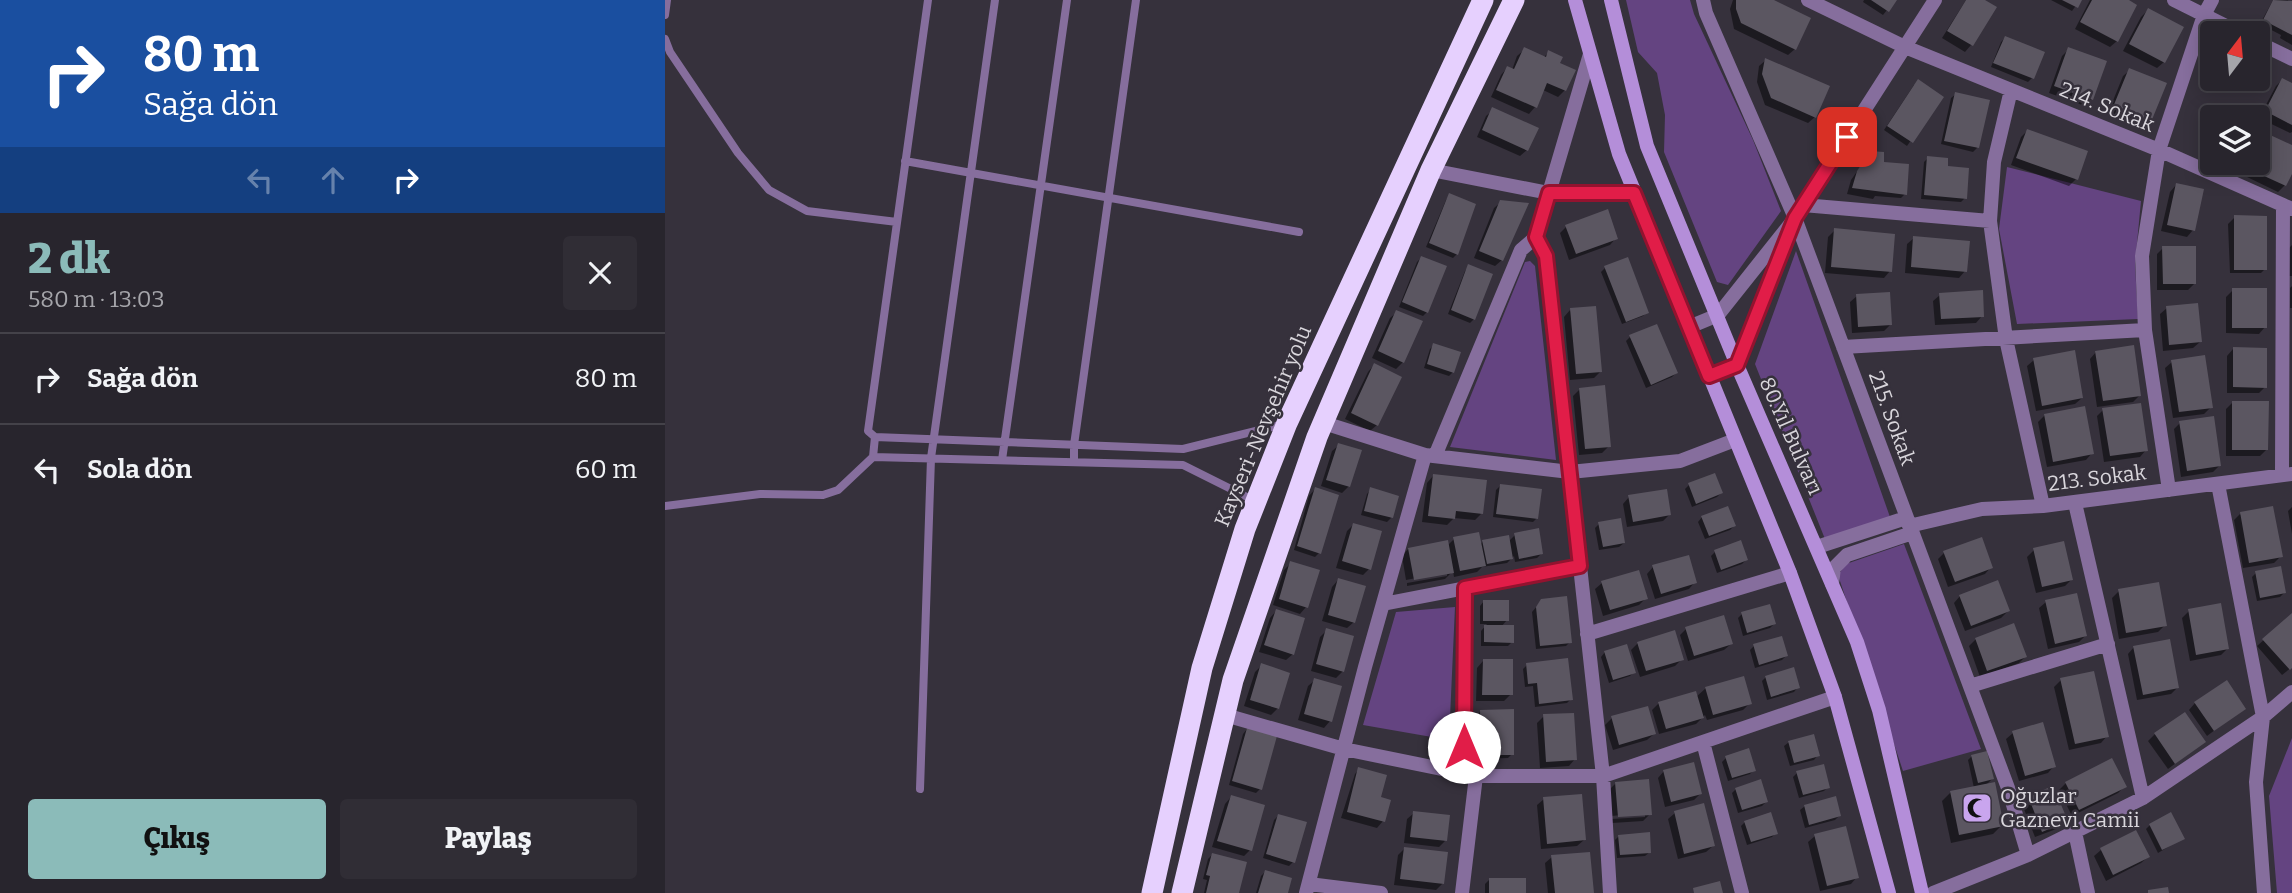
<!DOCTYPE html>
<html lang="tr">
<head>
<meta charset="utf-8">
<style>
	:root { --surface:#28252d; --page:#302d35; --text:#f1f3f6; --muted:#a5a5aa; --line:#444249; --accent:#8bbbb9 }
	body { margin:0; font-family:Bitter,serif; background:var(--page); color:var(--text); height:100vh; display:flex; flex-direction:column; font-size:26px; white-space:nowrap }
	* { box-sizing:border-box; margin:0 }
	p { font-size:23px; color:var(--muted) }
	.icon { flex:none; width:38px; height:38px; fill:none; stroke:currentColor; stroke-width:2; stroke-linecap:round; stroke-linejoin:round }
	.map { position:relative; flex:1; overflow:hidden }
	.sheet { display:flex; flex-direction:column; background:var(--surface); width:665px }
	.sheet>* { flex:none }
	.top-card { background:#1a4fa0; color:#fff; overflow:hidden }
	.needle { width:46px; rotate:16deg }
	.controls { position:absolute; left:1535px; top:21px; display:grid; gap:14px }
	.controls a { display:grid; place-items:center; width:70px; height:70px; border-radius:7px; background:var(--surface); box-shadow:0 4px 18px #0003,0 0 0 2px var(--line); font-size:35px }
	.pin { position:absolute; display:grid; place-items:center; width:60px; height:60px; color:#fff; margin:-30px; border-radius:14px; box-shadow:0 4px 10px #0006 }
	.me { position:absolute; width:77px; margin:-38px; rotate:0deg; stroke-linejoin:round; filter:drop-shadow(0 0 5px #0008) }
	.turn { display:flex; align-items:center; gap:24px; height:147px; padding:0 28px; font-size:32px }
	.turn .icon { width:91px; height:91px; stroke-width:2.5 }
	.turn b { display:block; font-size:49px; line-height:60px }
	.lanes { display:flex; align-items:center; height:66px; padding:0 28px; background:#0003; justify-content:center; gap:35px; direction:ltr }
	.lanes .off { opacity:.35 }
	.round { display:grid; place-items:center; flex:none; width:74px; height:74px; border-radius:7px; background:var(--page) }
	.headline { display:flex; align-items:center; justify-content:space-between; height:119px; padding:0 28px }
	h1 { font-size:42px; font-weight:800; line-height:52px; color:var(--accent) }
	.primary-button { display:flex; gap:14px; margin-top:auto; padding:14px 28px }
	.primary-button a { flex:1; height:80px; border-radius:7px; background:var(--accent); color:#111; font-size:28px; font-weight:800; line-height:80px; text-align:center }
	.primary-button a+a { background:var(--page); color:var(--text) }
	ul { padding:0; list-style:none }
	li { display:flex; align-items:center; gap:21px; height:91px; padding:0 28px; border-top:2px solid var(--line) }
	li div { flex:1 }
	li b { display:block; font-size:26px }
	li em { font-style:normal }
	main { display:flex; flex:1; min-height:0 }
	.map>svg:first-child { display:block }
	.green { fill:#644481 }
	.shadow { fill:#0007 }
	.building { fill:#5b5661 }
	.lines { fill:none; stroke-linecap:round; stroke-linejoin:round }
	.lane { stroke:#866e9d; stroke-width:8 }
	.street { stroke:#866e9d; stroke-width:14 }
	.secondary { stroke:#b48ed9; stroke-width:14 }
	.highway { stroke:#e6d0fe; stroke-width:21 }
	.route-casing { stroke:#92132f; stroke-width:18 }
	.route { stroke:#e11d48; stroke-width:12 }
	.labels { text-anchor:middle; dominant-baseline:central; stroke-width:5; stroke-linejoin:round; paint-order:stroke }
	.street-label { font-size:21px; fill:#d9d6dc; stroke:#36313c }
	.poi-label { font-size:21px; fill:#d9d6dc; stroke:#36313c; text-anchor:start }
</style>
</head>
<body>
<main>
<section class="sheet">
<div class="top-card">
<div class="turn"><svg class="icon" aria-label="right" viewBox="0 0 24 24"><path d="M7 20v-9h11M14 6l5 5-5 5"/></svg><div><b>80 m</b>Sağa dön</div></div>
<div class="lanes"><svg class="icon off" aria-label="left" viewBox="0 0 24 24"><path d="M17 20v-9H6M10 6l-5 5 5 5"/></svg><svg class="icon off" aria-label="ahead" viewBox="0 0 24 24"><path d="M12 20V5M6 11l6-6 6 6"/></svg><svg class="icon" aria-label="right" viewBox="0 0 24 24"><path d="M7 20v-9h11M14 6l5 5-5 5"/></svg></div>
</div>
<div class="headline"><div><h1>2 dk</h1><p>580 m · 13:03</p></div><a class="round"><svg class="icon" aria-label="close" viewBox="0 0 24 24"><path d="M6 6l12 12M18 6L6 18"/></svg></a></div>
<ul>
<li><svg class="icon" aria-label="right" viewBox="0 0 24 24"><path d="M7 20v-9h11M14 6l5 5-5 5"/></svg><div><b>Sağa dön</b></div><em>80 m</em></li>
<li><svg class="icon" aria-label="left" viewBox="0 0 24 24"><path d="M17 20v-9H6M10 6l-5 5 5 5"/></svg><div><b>Sola dön</b></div><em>60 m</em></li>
</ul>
<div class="primary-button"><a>Çıkış</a><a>Paylaş</a></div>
</section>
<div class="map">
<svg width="1627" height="893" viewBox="0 0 1627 893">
	<rect width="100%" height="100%" fill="#36313c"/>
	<path class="green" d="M961 0H1025L1029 14 1088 140 1116 211 1063 285 1052 282 999 152 1000 115 992 73 973 52Z
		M1342 167 1476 201 1470 264 1473 319 1352 324 1334 229Z
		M1131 251 1225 517 1160 539 1090 364Z
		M865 261 870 266 891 460 785 447 860 262Z
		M1239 544 1316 749 1238 771 1173 575 1181 564Z
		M790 607 784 740 698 725 731 612Z
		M1627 738V893H1612L1604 796Z"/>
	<path class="shadow" d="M1068 0H1105L1130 49 1123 55 1069 29 1065 9Z
		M1199 0H1230L1218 15 1198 2Z
		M1301 0H1317L1329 8 1306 45 1300 52 1277 38Z
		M1386 0H1415L1407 11Z
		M1425 0H1460L1452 41 1445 47 1410 29Z
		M1608 0H1622L1627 3V45L1615 38 1616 35 1595 24Z
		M1483 10 1499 62 1492 68 1458 51 1476 17Z
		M1340 38 1367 78 1363 82 1326 67 1336 42Z
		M1404 49 1427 99 1420 106 1384 93 1397 56Z
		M859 50 878 58 884 52 893 64 900 90 893 97 878 90 870 107 864 114 826 97 836 75 842 68 847 70 852 56Z
		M1101 60 1150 117 1143 123 1100 105 1092 82 1094 66Z
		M1465 70 1485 121 1478 128 1443 113 1458 76Z
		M1617 80 1627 85V132L1625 133 1594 118 1611 86Z
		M1249 85 1276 97 1242 146 1219 130Z
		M1291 94 1312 148 1308 152 1276 144 1286 98Z
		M828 110 862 150 855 156 812 137 821 116Z
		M1362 131 1411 179 1404 186 1346 165 1356 137Z
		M1603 136 1627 147V170L1620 185 1613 192 1580 176 1587 163H1592V151Z
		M1205 153 1240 194 1236 198 1210 196 1208 199 1182 194 1186 180Z
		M1263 158 1281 168 1300 198 1296 202 1256 199 1259 162Z
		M1511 185 1528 230 1522 237 1496 231 1505 192Z
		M785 196 792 254 788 258 761 247 781 200Z
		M836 202 837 260 830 266 809 258 829 208Z
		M1570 217 1600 269 1596 273H1565L1563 224Z
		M901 227 951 238 945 245 904 260 895 233Z
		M1170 230 1225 271 1219 278 1160 273 1163 237Z
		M1249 238 1300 271 1294 278 1240 273 1242 244Z
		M1627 245V276H1623V249Z
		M1498 248 1530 283 1523 290H1492V254Z
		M756 258 762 312 758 316 734 307 752 262Z
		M804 267 809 319 805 323 783 314 800 271Z
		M940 268 982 312 978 316 957 324 936 272Z
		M1627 286V308H1625V288Z
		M1568 290 1600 327 1594 334 1561 333V297Z
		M1275 295 1317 316 1311 323 1270 325 1268 301Z
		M1192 296 1225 325 1219 331 1187 333 1185 302Z
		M1502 308 1535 342 1528 348 1498 351 1495 314Z
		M905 310 935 372 929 378 905 380 899 317Z
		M732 312 738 362 731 369 707 358 725 318Z
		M965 337 1011 373 1007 377 981 388 961 341Z
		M769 345 788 372 784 376 759 368 765 349Z
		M1568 349 1600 387 1594 393H1562V356Z
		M1431 352 1475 395 1468 402 1432 407 1425 359Z
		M1369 360 1417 398 1410 404 1371 411 1362 366Z
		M1507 362 1546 407 1539 414 1508 418 1500 368Z
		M709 365 712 425 705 431 680 419 703 372Z
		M915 389 944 446 937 453 914 455 908 396Z
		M1568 402 1602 449 1595 456H1561V409Z
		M1438 410 1481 450 1475 457 1439 462 1432 416Z
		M1380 415 1427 453 1421 460 1382 467 1373 422Z
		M1515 423 1554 466 1548 472 1516 477 1509 429Z
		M674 445 684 486 677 493 656 486 667 451Z
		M768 476 816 514 810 520 789 518 782 525 757 522 762 483Z
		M1024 485 1056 493 1052 497 1027 507 1020 489Z
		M835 486 872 518 868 522 828 517 831 490Z
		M650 489 654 553 650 557 629 550 644 496Z
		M706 489 726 518 722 522 696 515 702 494Z
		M964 497 1004 515 998 521 962 527 958 504Z
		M1627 507V534L1623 511Z
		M1575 514 1616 556 1609 563 1578 568 1569 520Z
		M1037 517 1069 526 1065 530 1040 539 1033 522Z
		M934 524 959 543 954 547 934 550 930 528Z
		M688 525 704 569 698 575 671 568 682 531Z
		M850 535 877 553 872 558 850 562 849 556 842 563 817 567 812 572 789 577 788 571 780 579 742 586V583L782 576V572L741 580 737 556 743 549 782 546 789 539 815 545 818 541 843 542Z
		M1369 550 1406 580 1400 586 1371 593 1362 557Z
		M1050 552 1081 560 1077 564 1052 573 1046 556Z
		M1279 553 1326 567 1320 574 1283 587 1273 559Z
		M626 563 641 607 635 614 608 605 619 570Z
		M988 567 1030 582 1024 589 990 599 982 574Z
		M1591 573 1619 593 1615 597 1592 601 1587 577Z
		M673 580 689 622 682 628 657 621 667 587Z
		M937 583 981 598 974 605 938 616 930 589Z
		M1454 591 1500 625 1493 632 1454 639 1447 598Z
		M1295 596 1343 611 1336 618 1300 631 1289 603Z
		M819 601 842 620 836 627 847 642 843 646H816V631L822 624H815V606Z
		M1381 602 1420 636 1414 642 1383 649 1374 608Z
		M873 605 905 642 901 646 871 649 867 612Z
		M611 611 628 654 621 660 594 652 605 618Z
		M1524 611 1562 649 1556 655 1525 661 1517 618Z
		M1077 614 1109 624 1105 628 1078 636 1073 618Z
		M1627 615V667L1617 675 1592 646Z
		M1021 629 1066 644 1059 650 1023 661 1015 635Z
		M662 630 678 671 671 678 646 671 655 637Z
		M1311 639 1360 657 1354 663 1315 677 1304 646Z
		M973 643 1017 659 1010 666 975 677 966 650Z
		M1089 646 1121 656 1117 660 1090 668 1085 650Z
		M1469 647 1512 688 1506 694 1472 700 1463 654Z
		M940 652 969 672 965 676 944 683 936 657Z
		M818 661 846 694 839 701H811L812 668Z
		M597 665 613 708 606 715 579 706 590 672Z
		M862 665 906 699 902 703 870 707 868 686 860 687 858 669Z
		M1101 677 1133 687 1129 692 1102 700 1097 681Z
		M650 680 665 721 659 728 633 720 643 686Z
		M1396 680 1442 736 1436 743 1404 750 1389 687Z
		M1041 688 1085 703 1078 710 1042 720 1040 715 1031 724 994 734 987 710 994 703 1031 697Z
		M1530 703 1579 708 1542 736 1524 710Z
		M816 711 847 754 843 758 812 759V715Z
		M879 716 910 759 904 766 875 768 872 723Z
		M947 718 989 734 982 740 948 750 940 725Z
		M582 729 595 789 591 793 564 785 578 734Z
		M1348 733 1389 766 1383 773 1354 781 1341 739Z
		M1490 734 1539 742 1503 769 1483 741Z
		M1124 742 1153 755 1149 760 1125 766 1119 746Z
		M1307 756 1327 779 1320 786 1337 825 1328 834 1286 843 1277 801 1286 792 1309 788 1303 760Z
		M1061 758 1089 770 1085 774 1063 781 1057 762Z
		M694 769 715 796 718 821 712 828 676 818 690 774Z
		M999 771 1035 794 1029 800 1000 807 993 778Z
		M1132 773 1163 787 1159 791 1134 798 1128 777Z
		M951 783 985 814 978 821 947 823 946 819 980 817V813L946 816 944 790Z
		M1401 783 1460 786 1453 793 1407 816 1394 790Z
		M1071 789 1101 802 1097 806 1073 813 1067 793Z
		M566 797 585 850 579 856 547 847 560 804Z
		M1364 797 1401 821 1394 828 1370 837 1357 804Z
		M879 799 919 840 912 846 876 849 872 805Z
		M1140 806 1174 816 1170 820 1140 828 1135 810Z
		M749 813 780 841 774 847 739 843 742 819Z
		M1010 813 1048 846 1041 852 1013 859 1003 819Z
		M613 816 628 862 624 866 598 858 609 820Z
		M1080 822 1111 833 1107 837 1082 845 1076 826Z
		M1485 825 1518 838 1493 853 1481 829Z
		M1471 832 1483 857 1476 863 1441 881 1429 856 1436 850Z
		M954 836 985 852 980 856 952 858 950 840Z
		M1150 836 1192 877 1186 884 1155 891 1143 842Z
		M739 849 778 883 771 890 729 885 733 855Z
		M547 855 572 893H539L542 880 538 879 543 859Z
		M887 857 927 893H883L880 863Z
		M600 872 621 893H591L596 876Z
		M824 880 859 893H820V884Z"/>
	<path class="building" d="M1071 0H1109L1146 18 1131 50 1076 23 1071 9Z
		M1206 0H1232L1224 12Z
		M1301 0H1320L1332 7 1308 46 1282 31Z
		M1397 0H1417L1413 8Z
		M1427 0H1464L1472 5 1453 42 1415 22Z
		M1608 0 1627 1V35L1598 20Z
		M1483 8 1519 27 1500 63 1464 44Z
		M1340 36 1380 52 1369 79 1328 63Z
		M859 47 881 57 883 50 898 57 895 63 911 70 901 91 882 83 872 108 831 90 842 66 849 69Z
		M1403 47 1442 61 1428 100 1389 86Z
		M1100 58 1165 86 1151 118 1106 98 1097 74Z
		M1464 68 1502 83 1486 122 1448 107Z
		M1617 78 1627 83V125L1600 111Z
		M1253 79 1279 97 1248 143 1222 126Z
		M1290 92 1325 100 1314 148 1279 141Z
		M827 107 874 128 863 151 817 130Z
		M1362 129 1423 151 1413 180 1351 158Z
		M1603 134 1627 145V174L1621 186 1586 170 1589 163H1592V155Z
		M1205 151 1219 152V162L1244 164 1242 195 1187 188 1192 171Z
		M1262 156 1283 158V166L1304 168 1302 199 1259 195Z
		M1511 183 1539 189 1530 231 1502 225Z
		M784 193 811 204 793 255 764 243Z
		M835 200 864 203 838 261 814 251Z
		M943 209 953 239 911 254 900 225Z
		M1569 215 1602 216V270H1569Z
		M1169 228 1230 234 1227 272 1166 267Z
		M1248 236 1305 241 1302 272 1246 267Z
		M1497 246H1531V284H1498Z
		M756 256 782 266 763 313 737 302Z
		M963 257 984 313 961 322 939 266Z
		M803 264 828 274 810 320 786 310Z
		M1567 288H1602V328H1567Z
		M1318 290 1319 317 1276 319 1274 293Z
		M1225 292 1227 325 1193 327 1191 294Z
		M1533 303 1537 342 1504 345 1501 306Z
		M931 306 937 372 911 374 905 308Z
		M731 310 758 321 739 363 713 351Z
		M992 324 1013 373 986 385 964 335Z
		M768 343 796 352 789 373 762 364Z
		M1469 345 1476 396 1438 401 1430 351Z
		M1568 347 1602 348V388L1568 387Z
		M1410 350 1418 398 1377 406 1368 358Z
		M1540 355 1548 408 1514 412 1506 360Z
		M709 363 737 377 713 426 686 413Z
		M940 385 946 447 920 449 914 388Z
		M1567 401H1604L1603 450H1567Z
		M1476 403 1483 451 1445 456 1437 408Z
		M1420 406 1429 454 1388 462 1379 414Z
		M1549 416 1556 466 1522 471 1514 421Z
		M673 443 697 450 685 487 661 480Z
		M1050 473 1058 493 1031 504 1023 483Z
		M768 474 822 480 818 514 791 511 790 519 763 516Z
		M835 484 877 489 873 519 831 514Z
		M650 487 674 495 656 554 632 546Z
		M705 487 734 496 728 518 699 511Z
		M1002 489 1006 515 968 522 963 495Z
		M1063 506 1071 526 1044 536 1036 516Z
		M1608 506 1618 557 1584 563 1575 512Z
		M956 518 960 543 938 547 933 522Z
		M688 523 717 531 706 570 677 561Z
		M874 528 878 554 854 559 849 533Z
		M814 532 821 566 795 571 788 537Z
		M844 535 848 559 822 564 817 540Z
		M1317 537 1328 568 1290 582 1278 551Z
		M783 540 789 573 749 580 743 548Z
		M1076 540 1083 560 1056 570 1049 550Z
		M1399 541 1408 580 1377 587 1368 548Z
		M1024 555 1032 583 996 594 987 565Z
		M625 561 655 570 643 608 614 599Z
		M1616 566 1621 593 1595 598 1590 571Z
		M974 570 983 599 945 610 936 581Z
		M673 578 701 586 690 623 663 615Z
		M1333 580 1345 611 1306 626 1294 595Z
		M1494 582 1502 626 1461 633 1453 589Z
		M1412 593 1422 636 1390 644 1380 600Z
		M902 596 907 643 875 646 871 607 876 599Z
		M818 600H844V621H818Z
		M1556 603 1564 649 1531 655 1523 609Z
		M1105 604 1111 624 1082 633 1076 612Z
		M611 609 640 618 629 655 599 645Z
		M1627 613V668L1625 670 1597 639Z
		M1059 615 1068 644 1029 656 1020 627Z
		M1349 623 1362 657 1322 671 1310 638Z
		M819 625H849V643L819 642Z
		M661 628 689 636 679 672 651 664Z
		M1010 630 1019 660 981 671 972 642Z
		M1117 636 1123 656 1094 665 1088 644Z
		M1505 639 1514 688 1478 695 1468 646Z
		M962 644 971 673 948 680 939 651Z
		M903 658 908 700 874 704 872 683 863 684 861 663Z
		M818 659H848V695H817Z
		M596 663 625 673 614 709 585 700Z
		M1129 667 1135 688 1106 697 1100 676Z
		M1429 671 1444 737 1410 744 1395 678Z
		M1079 676 1087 704 1048 715 1040 687Z
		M649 678 677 686 667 722 639 714Z
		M1562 680 1581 709 1549 731 1529 702Z
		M1031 691 1039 718 1001 729 993 702Z
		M983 706 991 734 954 745 946 716Z
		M849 709V755H816L815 710Z
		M1520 712 1541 742 1510 764 1489 733Z
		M909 713 912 760 881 762 878 714Z
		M1378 722 1391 767 1360 776 1347 731Z
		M582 728 612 736 597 790 567 781Z
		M1149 734 1155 756 1129 763 1123 741Z
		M1084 748 1091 771 1067 778 1060 756Z
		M1322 751 1329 779 1313 783 1306 755Z
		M1447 758 1462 787 1414 810 1400 782Z
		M1029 762 1037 794 1006 802 998 770Z
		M1159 764 1165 788 1138 795 1131 771Z
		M693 767 722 775 716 797 726 800 720 822 682 812Z
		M984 779 987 815 953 817 950 782Z
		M1096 779 1103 802 1077 810 1070 788Z
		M1330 782 1339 826 1294 835 1285 791Z
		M1388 786 1403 821 1377 832 1363 796Z
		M917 794 921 840 882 844 878 797Z
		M566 795 600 805 587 851 552 841Z
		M1171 796 1176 816 1144 825 1139 805Z
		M1039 803 1050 846 1019 854 1009 811Z
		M748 811 785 815 782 841 745 837Z
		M1106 812 1113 834 1086 842 1079 821Z
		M1506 812 1520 839 1497 850 1484 824Z
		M613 814 642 822 630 863 601 854Z
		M1181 826 1194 878 1162 886 1149 834Z
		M1471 830 1485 857 1448 875 1435 848Z
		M985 832 986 853 955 855 953 835Z
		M739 847 783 852 779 884 735 879Z
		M925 852 929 893H890L886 855Z
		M547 853 582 862 574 893H541L545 876 541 875Z
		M600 870 627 878 623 893H593Z
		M824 878H861V893H824Z
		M1055 881 1058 893H1029L1028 888Z
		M1503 887 1504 893H1483V890Z"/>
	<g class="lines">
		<path class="lane" d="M0 15 2 0
			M0 39 5 52 73 153 104 190 142 211 232 222
			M240 161 634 232
			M210 437 203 431 263 0
			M337 460 402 0
			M409 462V445L471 0
			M590 501 518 465 208 457 210 437 518 449 619 424
			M0 506 95 494 158 495 173 490 208 457
			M255 789 266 458 330 0"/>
		<path class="street" d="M1038 0 1041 13 1130 218 1343 788 1363 855
			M1143 0 1240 47 1494 150 1627 209
			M1509 0 1575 33
			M1592 42 1627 59
			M925 54 871 237 881 256 938 776 945 893
			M1346 90 1329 162 1325 221 1341 339 1378 506
			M766 170 884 193H969
			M1138 205 1325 221
			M1024 327 1053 315 1130 218 1270 0
			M1178 347 1480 330
			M1044 376 1072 365 1125 232
			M659 423 760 455 905 472 1015 461 1070 440
			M770 456 856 250 871 237
			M1617 475 1618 205
			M1553 484 1598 717 1591 782 1599 893
			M1504 490 1480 330 1477 256 1494 150 1539 15 1547 0
			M1410 503 1478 798
			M1244 526 1317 509 1378 506 1627 474
			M1152 547 1241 518
			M1167 584 1169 568 1182 555 1247 533
			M718 604 915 566
			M922 634 1125 573
			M1305 686 1443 644
			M560 715 679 749 811 776H938L1170 697
			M1038 742 1077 893
			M799 774 800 588
			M1410 832 1423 893
			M644 884 716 893
			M641 893 700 667 760 455
			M797 893 811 776
			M1268 893 1363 855 1478 798 1598 717 1627 692"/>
		<path class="secondary" d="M910 0 954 154 1125 573 1170 697 1224 893
			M946 0 982 146 1072 365 1192 642 1214 710 1257 893"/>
		<path class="highway" d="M487 893 537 668 580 529 622 423 818 0
			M517 893 568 680 652 437 766 170 849 0"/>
	</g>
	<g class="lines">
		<g class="route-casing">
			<path id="route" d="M799 747 800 588 915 566 881 256 871 237 884 193H969L1044 376 1072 365 1130 218 1182 137"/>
		</g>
		<use href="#route" class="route"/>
	</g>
	<defs>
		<g id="mosque-square" transform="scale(1.575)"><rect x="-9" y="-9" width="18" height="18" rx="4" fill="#c9a5ee" stroke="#36313c"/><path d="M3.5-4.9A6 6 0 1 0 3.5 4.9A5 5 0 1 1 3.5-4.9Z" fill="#111"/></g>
	</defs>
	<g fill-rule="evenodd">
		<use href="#mosque-square" x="1312" y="808"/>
	</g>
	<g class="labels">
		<g class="street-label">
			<text transform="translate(1442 107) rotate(22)">214. Sokak</text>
			<text transform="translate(1227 418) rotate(70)">215. Sokak</text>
			<text transform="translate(598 426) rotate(-67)">Kayseri-Nevşehir yolu</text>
			<text transform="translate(1126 436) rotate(66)">80.Yıl Bulvarı</text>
			<text transform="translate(1432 478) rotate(-7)">213. Sokak</text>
		</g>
		<g class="poi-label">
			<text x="1335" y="796">Oğuzlar<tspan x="1335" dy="24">Gaznevi Camii</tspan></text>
		</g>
	</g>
</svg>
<div class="controls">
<a><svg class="needle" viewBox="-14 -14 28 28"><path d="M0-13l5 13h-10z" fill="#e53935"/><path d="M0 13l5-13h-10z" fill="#a5a5aa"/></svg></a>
<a><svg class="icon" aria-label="layers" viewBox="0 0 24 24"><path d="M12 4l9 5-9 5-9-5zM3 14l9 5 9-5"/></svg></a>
</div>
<div class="pin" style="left:1182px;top:137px;background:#d93025"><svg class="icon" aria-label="arrive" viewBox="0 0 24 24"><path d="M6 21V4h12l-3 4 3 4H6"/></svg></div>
<svg class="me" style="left:799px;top:747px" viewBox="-20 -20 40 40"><circle r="19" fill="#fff"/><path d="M0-13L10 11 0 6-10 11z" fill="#e11d48"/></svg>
</div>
</main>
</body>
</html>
